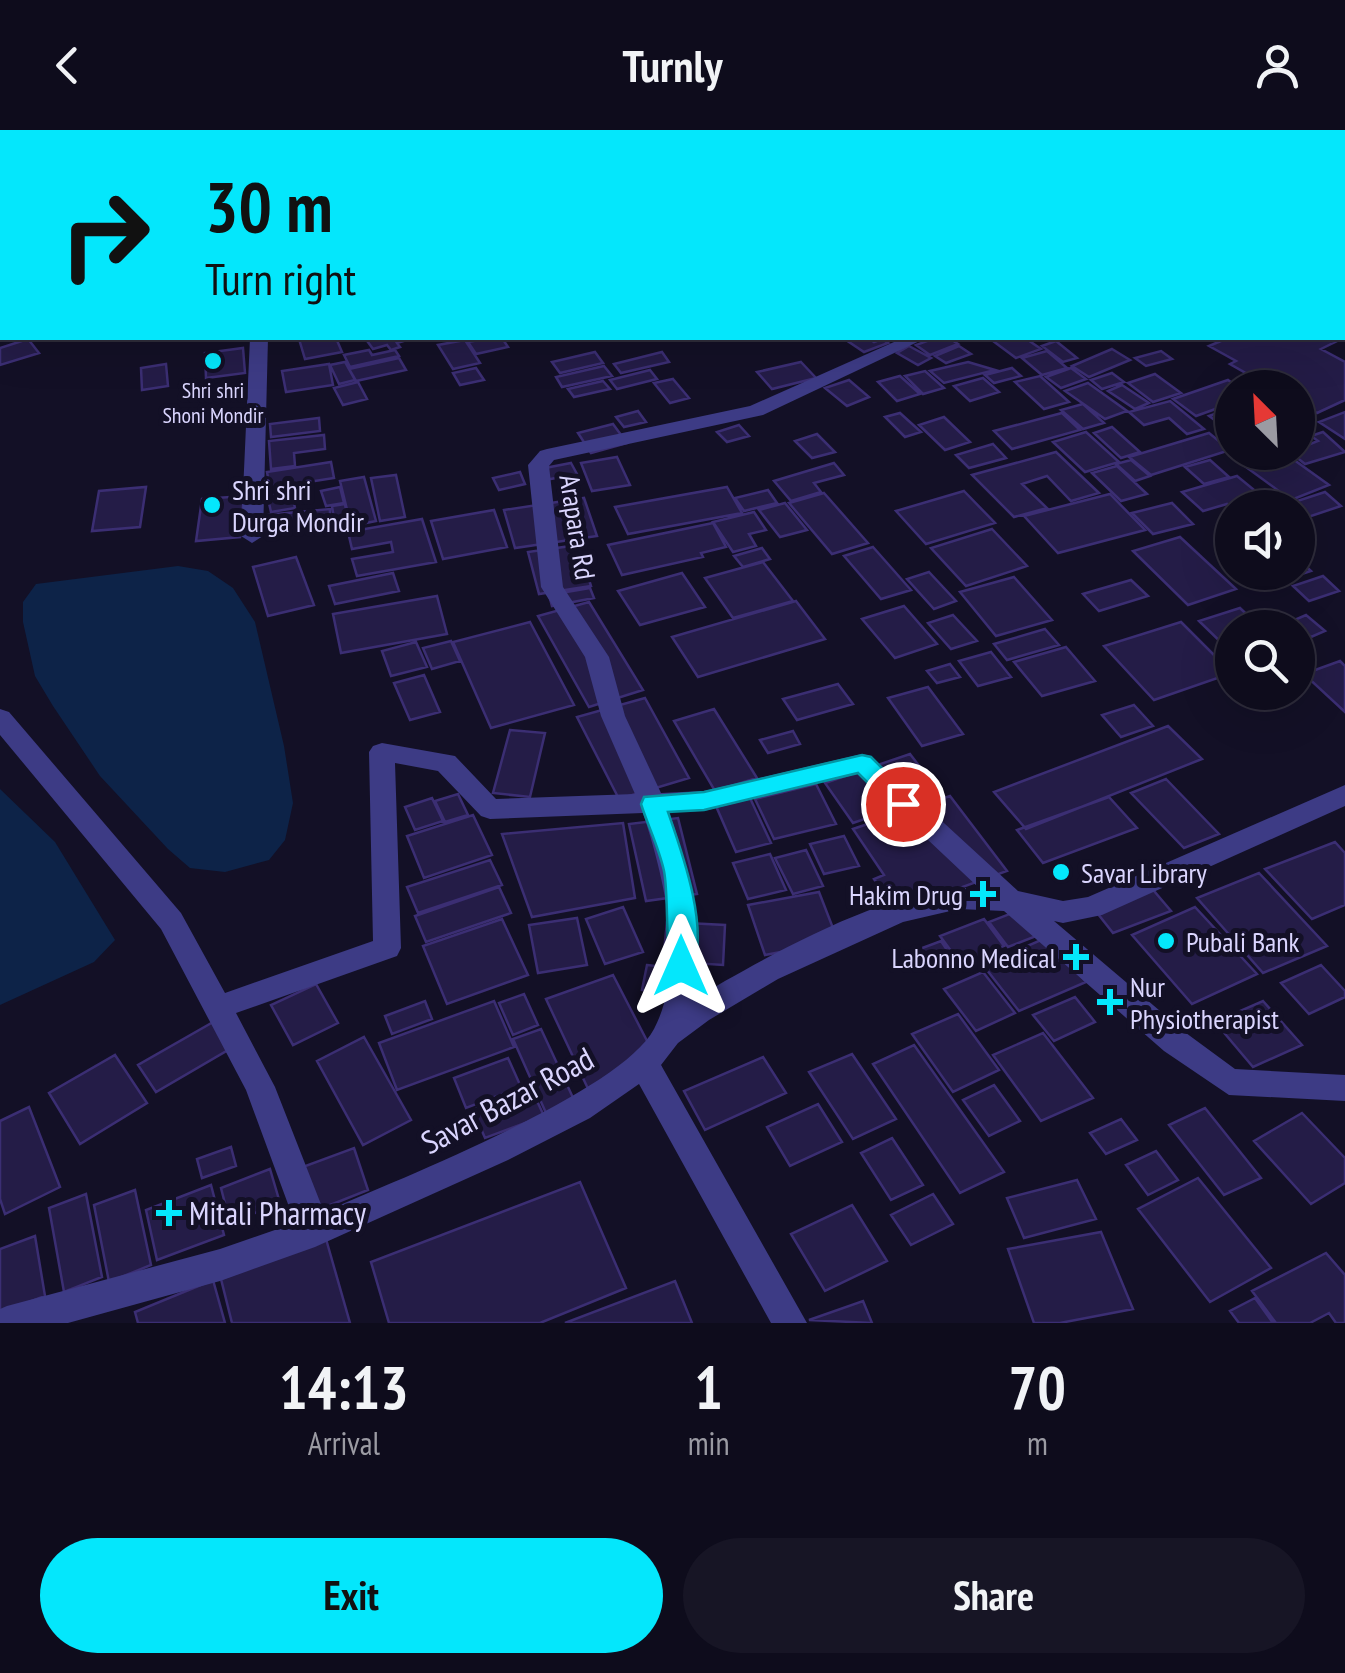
<!DOCTYPE html>
<html lang="en">
<head>
<meta charset="utf-8">
<style>
	:root { --surface:#0e0c1c; --page:#171525; --text:#f1f3f6; --muted:#9b9ba3; --line:#2e2c3b; --accent:#04e7fc }
	body { margin:0; font-family:"PT Sans Narrow",sans-serif; background:var(--page); color:var(--text); height:100vh; display:flex; flex-direction:column; font-size:38px; white-space:nowrap }
	* { box-sizing:border-box; margin:0 }
	p { font-size:32px; color:var(--muted) }
	.icon { flex:none; width:55px; height:55px; fill:none; stroke:currentColor; stroke-width:2; stroke-linecap:round; stroke-linejoin:round }
	.map { position:relative; height:1193px; overflow:hidden }
	.details { display:flex; flex-direction:column; background:var(--surface); flex:1 }
	.details>* { flex:none }
	.banner { position:absolute; left:0px; top:0px; width:1345px; height:210px; box-shadow:0 10px 40px #0002,0 0 0 2px var(--line); background:#04e7fc; color:#111; overflow:hidden }
	.needle { width:65px; rotate:336deg }
	.tools { position:absolute; left:1215px; top:240px; display:grid; gap:20px }
	.tools a { display:grid; place-items:center; width:100px; height:100px; border-radius:50%; background:var(--surface); box-shadow:0 10px 40px #0002,0 0 0 2px var(--line); font-size:50px }
	.pin { position:absolute; display:grid; place-items:center; width:85px; height:85px; color:#fff; margin:-42px; border:5px solid #fff; border-radius:50%; box-shadow:0 2px 10px #0007 }
	.me { position:absolute; width:110px; margin:-55px; rotate:0deg; stroke-linejoin:round; filter:drop-shadow(0 0 8px #0008) }
	.turn { display:flex; align-items:center; gap:35px; height:210px; padding:0 40px; font-size:45px }
	.turn .icon { width:130px; height:130px; stroke-width:2.5 }
	.turn b { display:block; font-size:70px; line-height:85px }
	.eta { display:flex; justify-content:space-evenly; align-items:center; height:170px; text-align:center }
	.eta b { font-size:60px; font-weight:700; line-height:70px }
	.cta { display:flex; gap:20px; margin-top:auto; padding:20px 40px }
	.cta a { flex:1; height:115px; border-radius:60px; background:var(--accent); color:#111; font-size:40px; font-weight:700; line-height:115px; text-align:center }
	.cta a+a { background:var(--page); color:var(--text) }
	header { display:flex; justify-content:space-between; align-items:center; height:130px; padding:0 40px; background:var(--surface); font-size:45px; font-weight:700 }
	.map>svg:first-child { display:block }
	.water { fill:#0d2348 }
	.lines { fill:none; stroke-linecap:round; stroke-linejoin:round }
	.stream { fill:#0d2348; fill-rule:evenodd }
	.building { fill:#241c47; stroke:#3b2e73; stroke-width:2.5 }
	.street { fill:#3d3b85; fill-rule:evenodd }
	.route { fill:#04e7fc; stroke:#0396a4; stroke-width:2.5 }
	.poi-dot { fill:#04e7fc; stroke:#131026; stroke-width:4 }
	.labels { text-anchor:middle; dominant-baseline:central; stroke-width:10; stroke-linejoin:round; paint-order:stroke }
	.far-poi-label { font-size:22px; fill:#dad5fe; stroke:#131026 }
	.poi-label { font-size:28px; fill:#dad5fe; stroke:#131026; text-anchor:start }
	.street-label { font-size:28px; fill:#dad5fe; stroke:#131026 }
	.near-street-label { font-size:32px; fill:#dad5fe; stroke:#131026 }
	.near-poi-label { font-size:32px; fill:#dad5fe; stroke:#131026; text-anchor:start }
</style>
</head>
<body>
<header><svg class="icon" aria-label="back" viewBox="0 0 24 24"><path d="M15 5l-7 7 7 7"/></svg>Turnly<svg class="icon" aria-label="person" viewBox="0 0 24 24"><circle cx="12" cy="8" r="4"/><path d="M4 21q1-7 8-7t8 7"/></svg></header>
<div class="map">
<svg width="1345" height="1193" viewBox="0 0 1345 1193">
	<rect width="100%" height="100%" fill="#131026"/>
	<path class="water" d="M178 436 208 441 233 458 255 492 284 616 293 673 285 710 269 730 225 742 190 738 168 719 100 646 53 576 35 546 23 492V472L36 454Z
		M0 659 55 712 115 810 94 832 0 875Z"/>
	<g class="lines">
		<path class="stream" d="M617 0H631L627 2H616Z
			M2 201V207L0 208V202Z"/>
	</g>
	<path class="building" d="M1082 0H1203L1180 2Z
		M336 208 342 222 305 229 299 209Z
		M365 208H406L407 210 397 213 400 217 391 220 387 215 373 219Z
		M490 208H502L508 217 476 224 468 212Z
		M843 208H868L874 212 882 209 888 213 864 222Z
		M935 208H949L958 214 930 225 916 215Z
		M989 208H1025L1041 219 1016 228Z
		M1228 208H1326L1335 212 1321 219 1345 232V270L1317 283 1298 272V258H1272L1230 234 1236 231 1209 216Z
		M28 209 39 223 0 235V218Z
		M465 210 480 233 453 239 438 215Z
		M1056 211 1077 228 1063 232 1042 216Z
		M909 216 931 228 918 235 897 223Z
		M959 216 971 224 946 233 935 226Z
		M243 218 245 243 206 248 205 223Z
		M1112 219 1130 230 1089 247 1072 236Z
		M369 220 372 225 395 220 399 226 350 237 344 225Z
		M1047 221 1067 238 1042 245 1022 228Z
		M1161 221 1172 229 1146 236 1135 228Z
		M595 222 603 233 560 243 552 232Z
		M662 222 669 232 621 243 614 234Z
		M399 228 406 240 356 251 349 239Z
		M345 232 355 250 339 254 330 235Z
		M801 232 816 248 772 259 757 242Z
		M968 232 995 240 944 253 930 241Z
		M166 234 168 256 142 260 141 238Z
		M329 234 333 255 286 262 282 241Z
		M604 236 612 246 562 257 556 247Z
		M476 238 484 250 460 255 453 243Z
		M1012 238 1021 246 994 253 985 245Z
		M1071 238 1086 249 1061 258 1046 247Z
		M650 240 657 249 617 259 610 250Z
		M925 241 944 258 923 264 905 246Z
		M1112 243 1124 252 1102 259 1091 250Z
		M1155 244 1181 263 1153 272 1128 253Z
		M900 246 920 264 897 271 878 252Z
		M1040 246 1069 272 1044 279 1015 252Z
		M983 248 999 262 970 271 954 256Z
		M673 249 689 268 670 273 654 253Z
		M849 250 869 267 847 276 825 258Z
		M1228 250 1239 258H1232V273L1196 286 1173 269Z
		M603 251 610 259 574 267 568 259Z
		M358 252 367 269 343 275 334 258Z
		M1088 253 1127 281 1105 289 1065 261Z
		M1122 255 1149 273 1135 279 1108 261Z
		M1170 271 1204 299 1187 304 1169 288 1144 295 1129 282Z
		M1083 274 1104 293 1083 299 1061 280Z
		M1232 278V303L1209 286Z
		M638 281 646 292 624 297 616 287Z
		M1345 282V309L1319 292Z
		M900 283 921 302 905 307 885 287Z
		M1062 283 1080 300 1012 319 994 301Z
		M944 287 970 312 945 320 919 295Z
		M319 288 320 301 271 307 270 294Z
		M613 294 627 313 591 323 578 303Z
		M739 295 749 306 727 312 717 302Z
		M1112 297 1140 322 1121 328 1094 303Z
		M1086 302 1119 332 1085 342 1053 312Z
		M1323 302 1345 322 1305 334 1290 322 1318 311 1311 306Z
		M1209 303 1230 320 1151 345 1129 327Z
		M817 304 835 322 812 328 795 311Z
		M324 305 325 319 294 323 295 336 271 339 269 311Z
		M993 314 1006 328 969 338 956 325Z
		M1056 322 1099 363 1071 371 1047 346 1022 354 1047 378 1014 387 972 345Z
		M1274 322H1283L1329 355 1291 370 1242 334Z
		M617 327 630 355 592 361 581 333Z
		M1131 330 1150 346 1135 351 1116 334Z
		M1210 330 1229 347 1204 354 1185 337Z
		M331 332 334 348 270 358 267 342Z
		M571 333 577 344 545 350 540 339Z
		M834 333 844 345 814 353 821 362 791 371 774 351Z
		M1117 336 1147 364 1121 371 1092 343Z
		M520 342 525 354 499 360 493 348Z
		M396 345 405 387 380 391 371 348Z
		M1237 346 1259 364 1241 370 1250 377 1232 379 1227 374 1203 381 1182 362Z
		M364 347 376 391 351 396 340 351Z
		M290 356 295 378 271 382 266 360Z
		M146 357 140 397 92 401 99 361Z
		M340 357 344 373 326 376 321 361Z
		M727 357 742 383 628 404 615 377Z
		M768 360 777 373 744 381 735 368Z
		M964 361 995 393 926 414 896 381Z
		M1325 362 1341 376 1305 388 1298 378 1288 374Z
		M824 363 868 413 832 424 789 373Z
		M1110 364 1145 400 1058 423 1024 386Z
		M244 366 240 407 196 411 202 369Z
		M584 368 597 406 515 418 504 380Z
		M785 373 807 400 780 407 759 380Z
		M1172 373 1193 394 1153 404 1132 383Z
		M345 374 348 393 335 395 332 376Z
		M330 379V395L265 401 266 385Z
		M494 380 507 417 443 429 431 391Z
		M754 382 766 400 749 404 756 416 733 422 713 392Z
		M422 389 436 432 357 446 352 429 393 422 391 412 352 419 348 402Z
		M713 393 726 417 701 423 703 427 622 445 608 415Z
		M992 399 1027 436 966 456 931 418Z
		M1180 407 1236 459 1188 475 1133 421Z
		M578 415 591 456 539 464 528 422Z
		M873 417 911 460 881 469 844 426Z
		M762 418 770 429 743 437 734 426Z
		M296 427 314 475 268 486 253 437Z
		M1298 429 1311 441 1268 455 1254 442H1298Z
		M763 432 793 471 733 488 705 448Z
		M929 442 956 471 934 479 907 449Z
		M393 443 399 461 335 474 329 456Z
		M682 443 705 477 640 495 618 461Z
		M1323 446 1339 461 1309 471 1293 456Z
		M1014 447 1052 490 996 506 960 462Z
		M1131 450 1148 466 1099 481 1083 464Z
		M590 458 594 468 552 476 549 465Z
		M437 466 447 504 341 523 333 484Z
		M796 471 825 509 698 547 672 507Z
		M589 472 643 560 589 577 538 486Z
		M904 476 937 514 895 528 862 489Z
		M1240 478 1261 498H1232V523L1199 491Z
		M953 485 977 511 951 519 928 493Z
		M1306 485 1325 501 1311 507 1292 491Z
		M530 492 574 575 491 598 453 512Z
		M1181 492 1232 543 1154 570 1104 516Z
		M1045 499 1059 515 1007 530 994 514Z
		M451 511 460 531 432 539 423 518Z
		M416 512 427 537 391 546 382 521Z
		M1066 517 1095 551 1042 566 1014 532Z
		M991 522 1011 547 978 556 959 531Z
		M1340 531 1345 536V582L1304 544Z
		M950 534 960 547 937 553 927 541Z
		M424 545 440 582 410 590 394 553Z
		M838 554 853 574 797 590 783 569Z
		M928 557 963 604 922 616 888 568Z
		M645 568 689 648 619 669 577 587Z
		M1134 575 1153 596 1121 607 1102 585Z
		M714 579 757 648 715 661 674 591Z
		M1168 596 1202 629 1026 699 994 662Z
		M510 600 545 603 530 667 493 663Z
		M793 601 800 614 768 623 760 610Z
		M910 624 940 663 853 693 825 653Z
		M1166 649 1219 704 1184 718 1131 663Z
		M816 654 836 694 774 709 755 669Z
		M458 664 468 685 445 692 435 671Z
		M950 666 1007 741 896 781 874 749 884 745 853 699Z
		M1109 667 1137 698 1043 733 1017 700Z
		M432 668 443 691 415 700 405 677Z
		M750 668 771 713 736 722 716 676Z
		M473 685 492 725 424 748 407 706Z
		M678 688 697 764 646 771 629 694Z
		M623 693 635 768 532 787 502 704Z
		M844 706 859 736 824 744 810 714Z
		M1335 712 1345 723V775L1312 789 1265 739Z
		M806 720 823 756 793 764 775 728Z
		M770 724 786 760 748 769 733 733Z
		M490 730 502 755 418 783 407 757Z
		M1259 743 1327 816 1263 843 1197 768Z
		M1143 748 1171 781 1113 803 1087 770Z
		M499 757 511 783 426 812 415 786Z
		M819 762 838 811 765 825 748 775Z
		M623 777 643 822 605 834 586 789Z
		M1195 777 1257 844 1192 874 1132 805Z
		M1025 778 1044 803 1008 817 989 792Z
		M577 788 587 835 538 843 529 795Z
		M502 789 528 845 447 874 423 816Z
		M984 789 1004 816 960 833 940 806Z
		M667 792 725 795 723 835 663 831Z
		M1048 807 1086 852 1019 881 983 835Z
		M941 811 951 826 919 839 909 823Z
		M647 835 709 842 704 868 642 860Z
		M1321 835 1345 861V867L1309 884 1281 853Z
		M983 842 1015 883 976 901 944 859Z
		M613 845 660 936 590 963 546 869Z
		M316 854 338 893 293 915 271 875Z
		M524 864 538 895 513 905 499 873Z
		M1075 867 1095 892 1054 911 1033 885Z
		M425 871 432 889 392 904 385 886Z
		M494 871 514 917 397 960 379 913Z
		M1263 871 1302 915 1253 937 1215 892Z
		M958 884 999 940 953 962 912 904Z
		M222 887 240 913 156 962 138 935Z
		M541 899 575 972 546 983 513 909Z
		M1043 903 1093 968 1041 991 993 925Z
		M364 907 411 990 363 1015 317 931Z
		M914 915 1004 1042 960 1063 873 934Z
		M852 924 896 989 853 1009 809 942Z
		M115 925 147 973 80 1014 49 963Z
		M763 927 786 963 705 1000 684 961Z
		M508 928 521 957 466 978 454 948Z
		M994 955 1020 991 989 1006 963 970Z
		M531 958 544 986 485 1008 473 980Z
		M818 974 842 1012 790 1036 767 997Z
		M29 977 60 1057 5 1084 0 1069V991Z
		M1205 978 1261 1048 1224 1065 1169 995Z
		M1302 983 1345 1028V1053L1311 1074 1254 1011Z
		M1121 989 1137 1010 1106 1024 1090 1003Z
		M892 1008 923 1055 891 1070 861 1023Z
		M231 1017 236 1036 202 1048 197 1029Z
		M354 1018 368 1060 295 1089 281 1045Z
		M1156 1021 1178 1050 1148 1065 1126 1035Z
		M270 1039 280 1073 230 1093 221 1058Z
		M1198 1048 1271 1138 1210 1172 1138 1079Z
		M1077 1050 1096 1089 1024 1108 1007 1068Z
		M580 1052 626 1158 540 1193H389L371 1132Z
		M211 1055 224 1105 157 1130 146 1080Z
		M135 1060 151 1135 109 1152 94 1075Z
		M86 1064 102 1147 64 1162 49 1078Z
		M933 1064 953 1094 911 1115 891 1085Z
		M852 1075 887 1131 825 1161 791 1104Z
		M1101 1102 1133 1179 1060 1193H1034L1008 1119Z
		M35 1106 45 1166 0 1183V1119Z
		M326 1109 350 1193H232L221 1149Z
		M1326 1123 1345 1145V1193H1336L1329 1183 1310 1193H1276L1252 1161Z
		M213 1150 225 1193H138L135 1182Z
		M675 1151 692 1193H565Z
		M1255 1168 1273 1193H1239L1230 1181Z
		M863 1171 872 1193 809 1190Z"/>
	<g class="lines">
		<path class="street" d="M61 0H77L79 2H63Z
			M364 0H380L382 2H366Z
			M1037 0H1053L1055 2H1039Z
			M1249 0H1268L1270 2H1251Z
			M1342 36 1345 37V47L1342 46Z
			M2 47V57L0 58V48Z
			M0 165H2V178H0Z
			M2 191V203L0 204V192Z
			M250 208H268L263 406 252 413 241 406Z
			M903 208H926L763 285 554 330 549 336 563 457 609 527 625 586 661 663 704 661 862 624 871 626 1018 761 1063 771 1088 767 1345 655V676L1102 785 1063 793 1054 791 1186 903 1235 939 1345 945V971L1229 965 1164 921 1004 781 959 779 903 792 778 849 709 890 678 913 661 935 807 1193H771L639 954 590 988 508 1030 315 1117 220 1151 68 1193H0V1179L7 1176 220 1119 295 1093 246 960 161 799 0 605V579L9 582 181 783 225 863 373 811 369 622 373 616 382 613 455 626 496 669 635 664 601 586 585 527 541 457 528 335 540 321 547 319 750 276ZM395 633 438 641 481 686 490 689 643 683C663 745 687 836 654 899 620 963 396 1050 324 1082L275 957 236 883 397 826 401 818ZM857 643 979 758C891 754 767 827 692 870 708 807 690 742 669 682L704 681Z"/>
	</g>
	<path class="route" d="M862 625 871 627 911 667 915 674 911 680H895L858 643 704 680 668 682C682 722 711 802 691 843L681 846 672 843C665 830 669 765 664 741 659 718 648 696 641 674L644 667 704 662Z"/>
	<g class="poi-dot">
		<circle cx="213" cy="231" r="10"/>
		<circle cx="212" cy="375" r="10"/>
		<circle cx="1061" cy="742" r="10"/>
		<path d="M978 749h10v10h10v10h-10v10h-10v-10h-10v-10h10z"/>
		<circle cx="1166" cy="811" r="10"/>
		<path d="M1071 812h10v10h10v10h-10v10h-10v-10h-10v-10h10z"/>
		<path d="M1105 857h10v10h10v10h-10v10h-10v-10h-10v-10h10z"/>
		<path d="M164 1068h10v10h10v10h-10v10h-10v-10h-10v-10h10z"/>
	</g>
	<g class="labels">
		<g class="far-poi-label">
			<text x="213" y="260">Shri shri<tspan x="213" dy="25">Shoni Mondir</tspan></text>
		</g>
		<g class="poi-label">
			<text x="232" y="359">Shri shri<tspan x="232" dy="32">Durga Mondir</tspan></text>
			<text x="1081" y="742">Savar Library</text>
			<text x="963" y="764" text-anchor="end">Hakim Drug</text>
			<text x="1186" y="811">Pubali Bank</text>
			<text x="1056" y="827" text-anchor="end">Labonno Medical</text>
			<text x="1130" y="856">Nur<tspan x="1130" dy="32">Physiotherapist</tspan></text>
		</g>
		<g class="street-label">
			<text transform="translate(578 397) rotate(81)">Arapara Rd</text>
		</g>
		<g class="near-street-label">
			<text transform="translate(507 970) rotate(-28)">Savar Bazar Road</text>
		</g>
		<g class="near-poi-label">
			<text x="189" y="1083">Mitali Pharmacy</text>
		</g>
	</g>
</svg>
<div class="tools">
<a><svg class="needle" viewBox="-14 -14 28 28"><path d="M0-13l5 13h-10z" fill="#e53935"/><path d="M0 13l5-13h-10z" fill="#9b9ba3"/></svg></a>
<a><svg class="icon" aria-label="sound" viewBox="0 0 24 24"><path d="M4 9h4l5-4v14l-5-4H4zM17 9q2 3 0 6"/></svg></a>
<a><svg class="icon" aria-label="search" viewBox="0 0 24 24"><circle cx="10" cy="10" r="6"/><path d="M15 15l6 6"/></svg></a>
</div>
<div class="pin" style="left:903px;top:674px;background:#d93025"><svg class="icon" aria-label="arrive" viewBox="0 0 24 24"><path d="M6 21V4h12l-3 4 3 4H6"/></svg></div>
<svg class="me" style="left:681px;top:836px" viewBox="-20 -20 40 40"><path d="M0-17L14 15 0 8-14 15z" fill="#04e7fc" stroke="#fff" stroke-width="4"/></svg>
<div class="banner">
<div class="turn"><svg class="icon" aria-label="right" viewBox="0 0 24 24"><path d="M7 20v-9h11M14 6l5 5-5 5"/></svg><div><b>30 m</b>Turn right</div></div>
</div>
</div>
<section class="details">
<div class="eta">
<div><b>14:13</b><p>Arrival</p></div>
<div><b>1</b><p>min</p></div>
<div><b>70</b><p>m</p></div>
</div>
<div class="cta"><a>Exit</a><a>Share</a></div>
</section>
</body>
</html>
